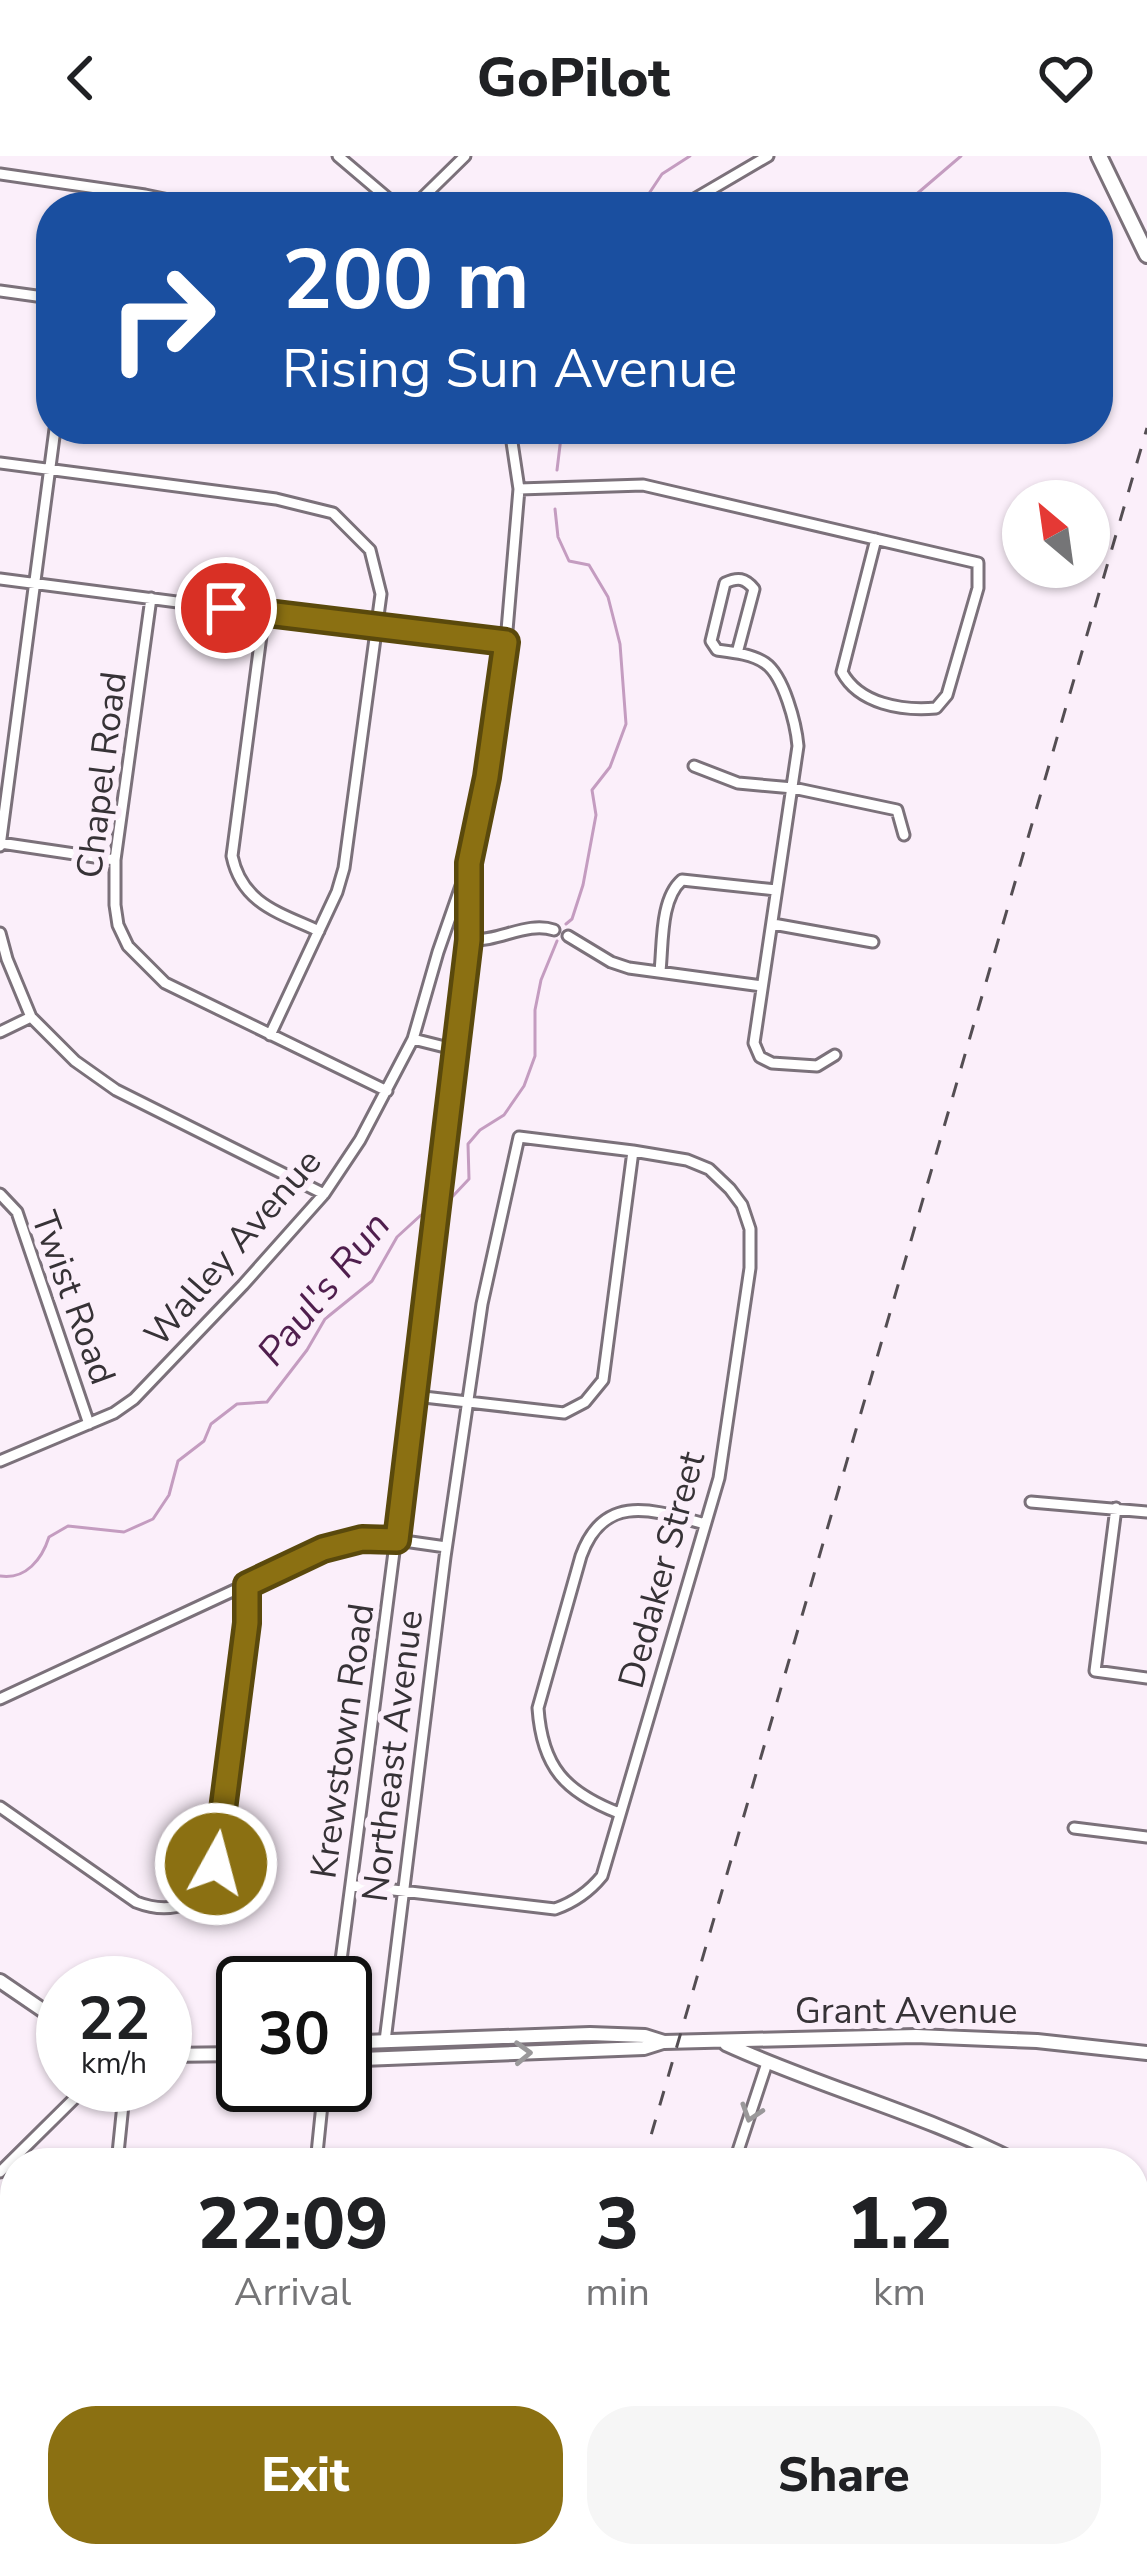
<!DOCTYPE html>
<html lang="en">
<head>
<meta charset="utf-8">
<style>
	:root { --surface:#fff; --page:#f6f6f6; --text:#202124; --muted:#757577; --accent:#8b7012 }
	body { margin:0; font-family:"Nunito Sans",sans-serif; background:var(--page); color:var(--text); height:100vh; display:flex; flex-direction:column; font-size:45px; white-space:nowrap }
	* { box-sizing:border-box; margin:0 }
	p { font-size:39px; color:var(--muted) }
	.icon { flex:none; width:66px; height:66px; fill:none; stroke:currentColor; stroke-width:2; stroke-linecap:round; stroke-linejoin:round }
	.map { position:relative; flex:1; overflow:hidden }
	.sheet { position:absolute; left:0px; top:1992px; width:1149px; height:420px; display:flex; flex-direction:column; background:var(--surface); border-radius:48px 48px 0 0; box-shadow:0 3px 9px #0004 }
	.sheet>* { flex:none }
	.top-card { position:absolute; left:36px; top:36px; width:1077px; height:252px; border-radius:48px; box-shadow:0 3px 9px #0004; background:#1a4fa0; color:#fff; overflow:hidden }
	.needle { width:78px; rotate:331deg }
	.buttons { position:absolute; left:1002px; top:324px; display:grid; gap:24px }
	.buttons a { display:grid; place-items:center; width:108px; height:108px; border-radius:50%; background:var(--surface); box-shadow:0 3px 9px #0004; font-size:60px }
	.speed { position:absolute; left:36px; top:1800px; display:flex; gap:24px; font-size:60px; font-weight:700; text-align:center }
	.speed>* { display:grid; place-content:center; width:156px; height:156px; border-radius:50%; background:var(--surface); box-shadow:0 3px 9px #0004; line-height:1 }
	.speed small { font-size:30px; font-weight:400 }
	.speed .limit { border:6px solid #111; border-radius:18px; background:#fff; color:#111 }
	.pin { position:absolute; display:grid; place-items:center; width:102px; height:102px; color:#fff; margin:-51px; border:6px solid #fff; border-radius:50%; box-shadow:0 3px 12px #0007 }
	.me { position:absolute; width:132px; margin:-66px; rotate:7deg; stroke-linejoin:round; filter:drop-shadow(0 0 9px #0008) }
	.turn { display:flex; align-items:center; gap:42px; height:252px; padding:0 48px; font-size:54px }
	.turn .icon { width:156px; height:156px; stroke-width:2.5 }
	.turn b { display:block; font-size:84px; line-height:102px }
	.eta { display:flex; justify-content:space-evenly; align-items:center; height:204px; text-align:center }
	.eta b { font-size:72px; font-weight:800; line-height:84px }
	.button { display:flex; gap:24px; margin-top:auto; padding:24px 48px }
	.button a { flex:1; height:138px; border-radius:48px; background:var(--accent); color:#fff; font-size:48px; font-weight:800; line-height:138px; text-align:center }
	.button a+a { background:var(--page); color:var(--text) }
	header { display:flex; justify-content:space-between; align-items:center; height:156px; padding:0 48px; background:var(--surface); font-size:54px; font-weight:800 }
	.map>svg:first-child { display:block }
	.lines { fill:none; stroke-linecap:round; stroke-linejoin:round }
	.stream { stroke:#c49cc0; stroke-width:3 }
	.street-casing { stroke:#7b717a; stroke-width:15 }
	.secondary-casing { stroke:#7b717a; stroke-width:18 }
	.primary-casing { stroke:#7b717a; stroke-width:20 }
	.street { stroke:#fff; stroke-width:9 }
	.secondary { stroke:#fff; stroke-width:12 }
	.primary { stroke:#fff; stroke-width:14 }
	.rail { stroke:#544e53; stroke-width:3; stroke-dasharray:15 15; stroke-linecap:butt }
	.oneway { stroke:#9a989a }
	.route-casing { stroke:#5a490c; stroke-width:30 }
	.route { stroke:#8b7012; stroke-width:21 }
	.labels { text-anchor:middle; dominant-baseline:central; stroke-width:12; stroke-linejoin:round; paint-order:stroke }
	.street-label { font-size:36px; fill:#363236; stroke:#fbeffa }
	.water-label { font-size:39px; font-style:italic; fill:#4f1e4d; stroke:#fbeffa }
</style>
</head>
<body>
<header><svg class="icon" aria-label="back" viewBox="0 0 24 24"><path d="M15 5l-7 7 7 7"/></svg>GoPilot<svg class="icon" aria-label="heart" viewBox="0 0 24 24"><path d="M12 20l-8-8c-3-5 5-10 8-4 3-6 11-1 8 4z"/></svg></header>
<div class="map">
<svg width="1147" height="2412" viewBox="0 0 1147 2412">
	<rect width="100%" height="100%" fill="#fbeffa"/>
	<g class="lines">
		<path class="stream" d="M644 45 662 18 690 0
			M894 51 912 42 961 0
			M557 314 562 273
			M555 353 558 381 569 405 589 409 608 441 620 488 626 568 610 611 592 634 596 659 583 729 572 763 566 768
			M453 1040 469 1023 468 988 480 974 504 959 524 930 535 900V854L541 824 557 785
			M0 1420C26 1424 42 1403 49 1381L68 1370 124 1376 153 1363 169 1339 178 1305 204 1285 211 1268 237 1248 267 1246 307 1194 325 1163 372 1125 397 1081 421 1059"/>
		<g class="street-casing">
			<path id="street" d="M338 0 398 51
				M0 18 145 39 169 44 182 51
				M413 51 465 0
				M681 51 768 0
				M0 135 51 142
				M0 307 276 343 333 357 370 394 381 438 344 712 337 736 270 879
				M519 333 643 329 978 407V432L947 539 936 552C902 555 859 548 842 516L876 383
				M0 423 377 472 506 486
				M151 442 115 704V749L118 769 128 790 165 827 387 935
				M264 457 232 700C242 748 280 757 319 775
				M737 497 754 433C745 422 738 421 725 427L711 485 717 494C732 496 752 498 765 507 784 520 796 568 798 590L754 887 760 901 772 907 817 910 835 899
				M694 610 738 627 793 632 897 654 904 679
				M0 687 115 704
				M0 690 55 273
				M773 768 873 786
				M0 777 7 803 31 861 75 905 116 934 324 1038
				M568 780 611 806 629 812 762 830
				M469 784C499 786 527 765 554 774
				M660 815C663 788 660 743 682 724L776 734
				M0 876 31 861
				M413 883 457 894
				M0 1038 17 1056 89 1268
				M415 1240 564 1257 585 1246 603 1224 633 995
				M0 1305 114 1257 134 1243 243 1129 324 1038 360 984 413 883 438 796 469 707 487 621 506 486 519 333 510 273
				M1031 1346 1147 1356
				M1116 1352 1095 1515 1147 1522
				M0 1543 323 1393 362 1383 397 1384 446 1391
				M0 1651 136 1746C172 1760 207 1748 216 1708L247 1467V1428
				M619 1657C565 1636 542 1611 538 1552L581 1400C604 1336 653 1354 705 1368
				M1074 1672 1147 1681
				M351 1729 555 1753C575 1746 589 1736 602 1720L719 1322 750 1112V1073L742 1049 730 1033 709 1013 687 1004 633 995 519 981 482 1148 445 1401 385 1885
				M338 1827C369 1590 401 1353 430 1116 446 984 470 851 469 719
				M117 2007 125 1929
				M316 2007 324 1929
				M734 2007 767 1907
				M0 2016 88 1929
				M0 2221 15 2225
				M0 2396 15 2395
				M68 2397 141 2406
				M655 2397 703 2412
				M864 2397 869 2412
				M267 2412 269 2397
				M1008 2412 1012 2397"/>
		</g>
		<g class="secondary-casing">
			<path id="secondary" d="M0 1825 63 1868
				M726 1888C822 1932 925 1958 1019 2007
				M345 1895 363 1886 590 1878 645 1880 664 1886 916 1880 1037 1885 1147 1897
				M349 1895 362 1903 644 1892 663 1886
				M165 1899 243 1898
				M1134 2059 1147 2066"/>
		</g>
		<g class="primary-casing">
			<path id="primary" d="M1099 0 1147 99
				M1142 2412 1147 2392"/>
		</g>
		<use href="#street" class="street"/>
		<use href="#secondary" class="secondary"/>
		<use href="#primary" class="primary"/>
		<path class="rail" d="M643 2007 1147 272
			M525 2412 529 2397"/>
	</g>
	<defs><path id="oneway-chevron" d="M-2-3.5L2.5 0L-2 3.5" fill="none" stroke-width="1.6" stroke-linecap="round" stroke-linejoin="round" transform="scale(3)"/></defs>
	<g class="oneway">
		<use href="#oneway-chevron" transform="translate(523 1897) rotate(-2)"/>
		<use href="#oneway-chevron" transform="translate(751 1957) rotate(108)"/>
	</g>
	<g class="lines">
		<g class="route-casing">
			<path id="route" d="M216 1708 247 1467V1429L323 1393 362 1383 397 1384 469 784V707L487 621 506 486 226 452"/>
		</g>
		<use href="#route" class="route"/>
	</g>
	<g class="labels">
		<g class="street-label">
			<text transform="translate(102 619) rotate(-83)">Chapel Road</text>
			<text transform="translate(233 1092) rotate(-49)">Walley Avenue</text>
			<text transform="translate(73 1142) rotate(70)">Twist Road</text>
			<text transform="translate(662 1414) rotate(-75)">Dedaker Street</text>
			<text transform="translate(343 1585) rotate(-82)">Krewstown Road</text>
			<text transform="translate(393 1600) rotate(-83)">Northeast Avenue</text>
			<text x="906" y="1855">Grant Avenue</text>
		</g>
		<g class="water-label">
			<text transform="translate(324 1133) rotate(-51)">Paul's Run</text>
		</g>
	</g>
</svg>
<div class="buttons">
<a><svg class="needle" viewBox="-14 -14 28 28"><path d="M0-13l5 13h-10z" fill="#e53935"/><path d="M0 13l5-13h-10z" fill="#757577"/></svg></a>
</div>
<div class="speed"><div>22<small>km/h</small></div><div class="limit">30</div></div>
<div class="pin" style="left:226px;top:452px;background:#d93025"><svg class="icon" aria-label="arrive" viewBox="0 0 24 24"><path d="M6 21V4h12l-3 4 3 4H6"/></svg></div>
<svg class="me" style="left:216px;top:1708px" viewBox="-20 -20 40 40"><circle r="17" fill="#8b7012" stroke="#fff" stroke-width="3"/><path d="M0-11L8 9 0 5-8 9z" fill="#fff"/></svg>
<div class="top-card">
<div class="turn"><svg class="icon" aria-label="right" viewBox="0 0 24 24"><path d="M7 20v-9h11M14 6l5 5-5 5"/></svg><div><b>200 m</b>Rising Sun Avenue</div></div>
</div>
<section class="sheet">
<div class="eta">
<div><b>22:09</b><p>Arrival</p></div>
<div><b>3</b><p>min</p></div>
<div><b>1.2</b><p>km</p></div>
</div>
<div class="button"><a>Exit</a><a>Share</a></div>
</section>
</div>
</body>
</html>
